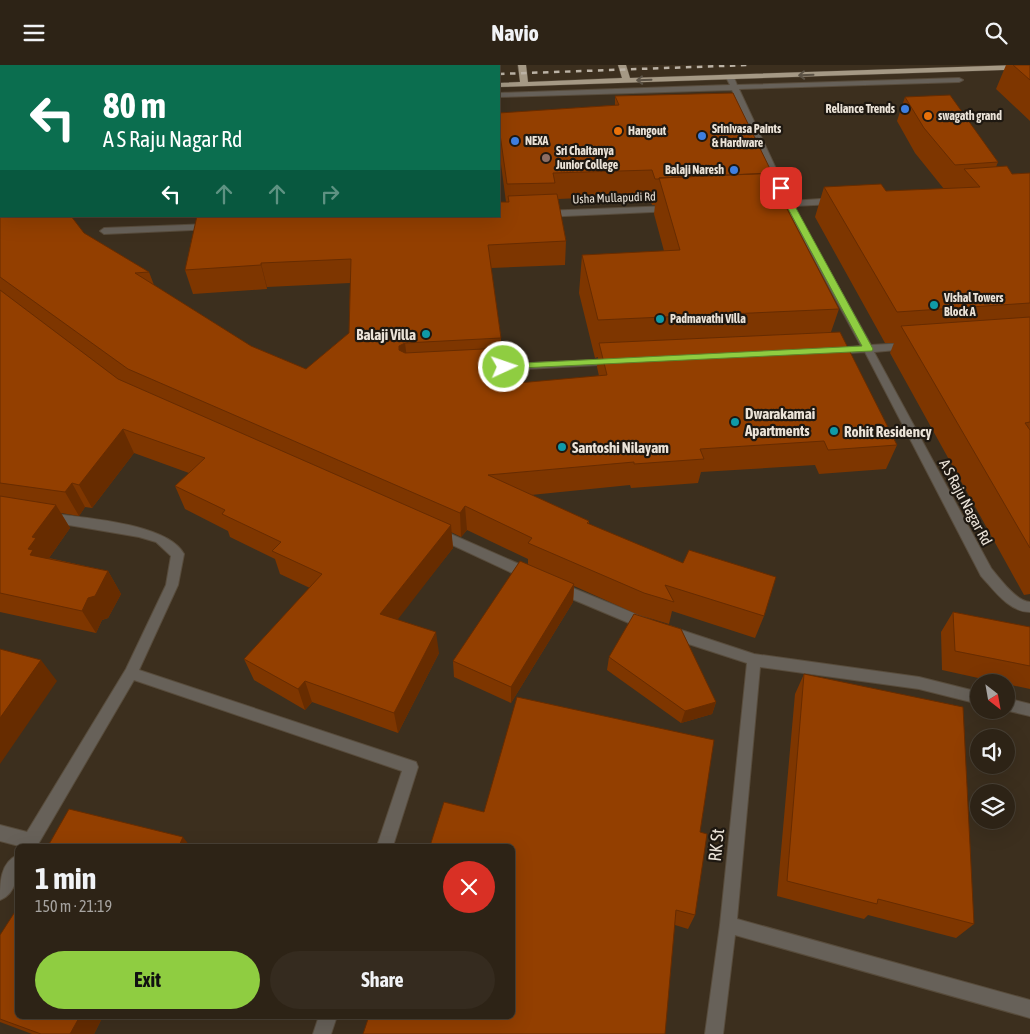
<!DOCTYPE html>
<html lang="en">
<head>
<meta charset="utf-8">
<style>
	:root { --surface:#2d2316; --page:#352b1f; --text:#f1f3f6; --muted:#a7a4a1; --line:#484035; --accent:#8fcd41 }
	body { margin:0; font-family:"Asap Condensed",sans-serif; background:var(--page); color:var(--text); height:100vh; display:flex; flex-direction:column; font-size:19px; white-space:nowrap }
	* { box-sizing:border-box; margin:0 }
	p { font-size:16px; color:var(--muted) }
	.icon { flex:none; width:28px; height:28px; fill:none; stroke:currentColor; stroke-width:2; stroke-linecap:round; stroke-linejoin:round }
	.map { position:relative; flex:1; overflow:hidden }
	.panel { position:absolute; left:15px; top:779px; width:500px; height:175px; display:flex; flex-direction:column; background:var(--surface); border-radius:8px; box-shadow:0 5px 20px #0002,0 0 0 1px var(--line) }
	.panel>* { flex:none }
	.top-card { position:absolute; left:0px; top:0px; width:500px; height:152px; box-shadow:0 5px 20px #0002,0 0 0 1px var(--line); background:#0b6e4f; color:#fff; overflow:hidden }
	.needle { width:32px; rotate:149deg }
	.fabs { position:absolute; left:970px; top:609px; display:grid; gap:10px }
	.fabs a { display:grid; place-items:center; width:45px; height:45px; border-radius:50%; background:var(--surface); box-shadow:0 5px 20px #0002,0 0 0 1px var(--line); font-size:25px }
	.pin { position:absolute; display:grid; place-items:center; width:42px; height:42px; color:#fff; margin:-21px; border-radius:10px; box-shadow:0 2px 8px #0006 }
	.me { position:absolute; width:55px; margin:-28px; rotate:87deg; stroke-linejoin:round; filter:drop-shadow(0 0 4px #0008) }
	.turn { display:flex; align-items:center; gap:18px; height:105px; padding:0 20px; font-size:22px }
	.turn .icon { width:65px; height:65px; stroke-width:2.5 }
	.turn b { display:block; font-size:35px; line-height:42px }
	.lanes { display:flex; align-items:center; height:48px; padding:0 20px; background:#0003; justify-content:center; gap:25px; direction:ltr }
	.lanes .off { opacity:.35 }
	.round { display:grid; place-items:center; flex:none; width:52px; height:52px; border-radius:26px; background:var(--page) }
	.overview { display:flex; align-items:center; justify-content:space-between; height:85px; padding:0 20px }
	h1 { font-size:30px; font-weight:700; line-height:38px }
	.primary-button { display:flex; gap:10px; margin-top:auto; padding:10px 20px }
	.primary-button a { flex:1; height:58px; border-radius:30px; background:var(--accent); color:#111; font-size:20px; font-weight:700; line-height:58px; text-align:center }
	.primary-button a+a { background:var(--page); color:var(--text) }
	header { display:flex; justify-content:space-between; align-items:center; height:65px; padding:0 20px; background:var(--surface); font-size:22px; font-weight:700 }
	.map>svg:first-child { display:block }
	.lines { fill:none; stroke-linecap:round; stroke-linejoin:round }
	.minor-casing { stroke:#584c3c; stroke-width:2 }
	.trunk-casing { stroke:#584c3c; stroke-width:1 }
	.minor { fill:#676159; fill-rule:evenodd }
	.trunk { fill:#a59985; fill-rule:evenodd }
	.rail { stroke:#bbb2a5; stroke-width:2.5; stroke-dasharray:5.5 5.5; stroke-linecap:butt }
	.wall { fill:#7e3600; fill-rule:evenodd }
	.shaded-wall { fill:#672c00 }
	.building { fill:#933f00; stroke:#672c00 }
	.oneway { stroke:#5b5245 }
	.route { fill:#8fcd41; stroke:#5d852a }
	.shop-dot { fill:#3f7fe0; stroke:#1e1811; stroke-width:2 }
	.food-dot { fill:#e8710a; stroke:#1e1811; stroke-width:2 }
	.education-dot { fill:#8d6e63; stroke:#1e1811; stroke-width:2 }
	.culture-dot { fill:#0f9aa8; stroke:#1e1811; stroke-width:2 }
	.labels { text-anchor:middle; dominant-baseline:central; stroke-width:4.5; stroke-linejoin:round; paint-order:stroke }
	.far-poi-label { font-size:12px; font-weight:bold; fill:#ebe3d8; stroke:#1e1811; text-anchor:start }
	.far-street-label { font-size:12px; fill:#ebe3d8; stroke:#1e1811 }
	.poi-label { font-size:15px; font-weight:bold; fill:#ebe3d8; stroke:#1e1811; text-anchor:start }
	.street-label { font-size:15px; fill:#ebe3d8; stroke:#1e1811 }
	.near-street-label { font-size:18px; fill:#ebe3d8; stroke:#1e1811 }
</style>
</head>
<body>
<header><svg class="icon" aria-label="menu" viewBox="0 0 24 24"><path d="M4 6h16M4 12h16M4 18h16"/></svg>Navio<svg class="icon" aria-label="search" viewBox="0 0 24 24"><circle cx="10" cy="10" r="6"/><path d="M15 15l6 6"/></svg></header>
<div class="map">
<svg width="1030" height="969" viewBox="0 0 1030 969">
	<rect width="100%" height="100%" fill="#3c2f1e"/>
	<g class="lines">
		<g class="minor-casing">
			<path id="minor" d="M730 10H733L737 20 959 13 963 15 959 17 739 24 791 136 835 133 839 136 835 139 793 141 871 280 908 278 913 281 908 284 874 287 991 503C999 513 1017 537 1030 537V547C1009 547 994 525 981 511L865 287 833 289 828 286 833 283 861 281 785 141 776 139 782 136 732 25 499 32V28L730 20 726 12Z
				M0 20H1V24H0Z
				M670 141 674 144 673 146 543 152 539 149 543 146Z
				M211 159 215 162 214 164 104 169 100 166 104 163Z
				M613 294 618 297 617 299 488 306 483 303 488 300Z
				M49 448C82 453 168 458 184 489L178 520 139 605 416 697 418 702 393 781H377L402 706 134 615 37 781H19L0 776V760L27 767 126 604 166 520 171 491 156 477 139 472 45 456 43 453Z
				M437 463 535 506 536 510 535 514H525L433 471 431 468 433 465Z
				M558 517 653 556 655 560 653 564 648 566 553 526 552 522 553 518Z
				M669 561 754 589 919 612 979 627V639L919 624 760 602 737 854 1030 935V953L735 870 723 969H705L720 860 747 598 664 571 662 567 664 563Z
				M1006 633 1030 639V651L1005 645Z
				M18 790C18 806 18 828 0 835 0 819 0 797 18 790Z
				M319 951H337L331 969H313Z"/>
		</g>
		<g class="trunk-casing">
			<path id="trunk" d="M518 0H526L528 17 622 13 618 0H626L630 13 1020 0H1030V4L499 22V18L520 17Z
				M0 3H1V7H0Z"/>
		</g>
		<use href="#minor" class="minor"/>
		<use href="#trunk" class="trunk"/>
		<path class="rail" d="M13 0 23 1
			M63 0 73 1
			M499 9 749 0"/>
	</g>
	<path class="wall" d="M1006 0H1030V56L996 24Z
		M615 31 772 109 793 136 790 149 839 244 831 267 897 380 886 404 819 409 815 400 701 407 698 418 631 423 630 420 531 430 589 456V459L764 551 755 573 672 546 669 559 639 550 574 521 573 537 511 638 454 612 453 596 528 499V494L467 465 461 472 451 467 453 483 397 554 439 588 398 668 312 637 305 645 254 615 244 594 310 523 280 509 275 494 230 472 228 466 185 444 175 421 189 408 134 388 92 443 85 442 79 451 61 448 70 463 49 493 108 506 121 529 108 553 102 555 96 568 0 547V111L84 168 149 207 154 220 251 281 306 304 349 268 350 218 267 222V224L193 229 185 205 506 137 499 84V48L615 40ZM649 130 652 140H655L654 149 664 186 582 190 579 228 595 293 598 292 597 302 599 311 507 319 501 283V273L491 203 565 200 566 176 558 134Z
		M905 32 998 97 996 102 1012 109 1030 108V529L1024 530 890 288 894 278H885L815 152 824 122 886 126 944 124 915 88 897 56Z
		M953 547 1030 562V624L1006 619V618H1001L942 605 941 567Z
		M609 592 716 637 712 649 681 658 607 605Z
		M804 609 974 859 956 873 868 850 864 854 777 831 795 629Z
		M484 747 700 767 695 850 688 864 675 860 512 951Z
		M0 870 18 951H103L94 969H32L0 957Z"/>
	<path class="shaded-wall" d="M1 50V80L0 82V51Z
		M793 136 784 173 785 140Z
		M261 198 267 222V224L261 200Z
		M405 278 408 302 402 309 399 281Z
		M123 364 134 388 92 443 79 420Z
		M72 418 85 442 79 451 65 427Z
		M56 440 70 463 49 493 51 496 30 490 28 484 32 472Z
		M465 441 467 465 461 472 460 448Z
		M451 460 453 483 385 571 380 549Z
		M108 506 121 529 108 553 102 555 96 568 82 546 88 533Z
		M574 519 573 537 511 638V622Z
		M436 567 439 588 398 668 394 648Z
		M41 595 57 616 0 699V653Z
		M305 616 312 637 305 645 298 624Z
		M716 637 712 649 681 658 685 646Z
		M183 772 190 781H179Z
		M80 951H103L94 969H70Z"/>
	<path class="building" d="M1013 0H1030V15Z
		M733 28 772 108 659 113V114H655L652 105 553 108 555 118 507 119 499 62V48L619 40 615 31Z
		M0 30H1V50L0 51Z
		M950 30 998 97 955 100 924 63 905 32Z
		M1007 101 1012 109 1030 108V238L897 247 824 122 881 119 886 126 980 122 964 104Z
		M779 108 793 136 785 140 839 244 598 255 582 190 680 185 659 113Z
		M0 111 1 112V151H71L84 168 149 207 135 208 251 281 306 304 349 268 351 194 261 198V200L185 205 197 151H499V137H509L508 131 557 129 566 176 488 180 501 273 405 278 399 281V285L405 288 502 283 507 319 607 310 599 278 840 267 897 380 828 385 824 376 700 384 704 394 634 399V397L488 410 589 456 587 458 683 498 689 485 776 512 764 551 665 520 674 537 644 528 528 478 532 473 465 441 460 448 128 304 0 212Z
		M0 225 118 314 451 460 380 549 436 567 394 648 305 616 298 624 244 594 322 509 272 486 281 477 222 449 225 445 175 421 205 393 123 364 79 420 72 418 65 427 0 418Z
		M1030 252V357L1025 358 1030 365V483L901 261Z
		M0 431 56 440 32 472 36 473 28 484 33 485 30 490 108 506 95 531 88 533 82 546 0 528Z
		M520 496 574 519 511 622 453 596Z
		M953 547 1030 562V601L955 586Z
		M634 549 681 564 716 637 685 646 609 592Z
		M0 584 41 595 0 653Z
		M804 609 963 642 974 859 878 834 877 839 787 816Z
		M517 632 714 675 700 767 707 769 695 850 676 845 665 969H363L369 951H512V781H430L444 737 484 747Z
		M69 744 183 772 179 781H48Z
		M18 842V951H80L70 969H41L0 954V870Z"/>
	<defs><path id="oneway-shaft" d="M-6 0H5M1.5-3L5.5 0L1.5 3" fill="none" stroke-width="1.6" stroke-linecap="round" stroke-linejoin="round" transform="scale(1.25)"/></defs>
	<g class="oneway">
		<use href="#oneway-shaft" transform="translate(806 10) rotate(178)"/>
		<use href="#oneway-shaft" transform="translate(644 15) rotate(178)"/>
	</g>
	<path class="route" d="M778 122 785 123 873 284 872 286 500 304 499 302 504 299 862 281 777 123Z"/>
	<g class="shop-dot">
		<circle cx="905" cy="44" r="5"/>
		<circle cx="702" cy="71" r="5"/>
		<circle cx="515" cy="76" r="5"/>
		<circle cx="734" cy="105" r="5"/>
	</g>
	<g class="food-dot">
		<circle cx="928" cy="51" r="5"/>
		<circle cx="618" cy="66" r="5"/>
	</g>
	<circle class="education-dot" cx="546" cy="93" r="5"/>
	<g class="culture-dot">
		<circle cx="934" cy="240" r="5"/>
		<circle cx="660" cy="254" r="5"/>
		<circle cx="426" cy="269" r="5"/>
		<circle cx="735" cy="357" r="5"/>
		<circle cx="834" cy="366" r="5"/>
		<circle cx="562" cy="382" r="5"/>
	</g>
	<g class="labels">
		<g class="far-poi-label">
			<text x="895" y="44" text-anchor="end">Reliance Trends</text>
			<text x="938" y="51">swagath grand</text>
			<text x="712" y="64">Srinivasa Paints<tspan x="712" dy="14">&amp; Hardware</tspan></text>
			<text x="628" y="66">Hangout</text>
			<text x="525" y="76">NEXA</text>
			<text x="556" y="86">Sri Chaitanya<tspan x="556" dy="14">Junior College</tspan></text>
			<text x="724" y="105" text-anchor="end">Balaji Naresh</text>
			<text x="944" y="233">Vishal Towers<tspan x="944" dy="14">Block A</tspan></text>
			<text x="670" y="254">Padmavathi Villa</text>
		</g>
		<g class="far-street-label">
			<text transform="translate(614 133) rotate(-2)">Usha Mullapudi Rd</text>
		</g>
		<g class="poi-label">
			<text x="416" y="269" text-anchor="end">Balaji Villa</text>
			<text x="745" y="348">Dwarakamai<tspan x="745" dy="17">Apartments</tspan></text>
			<text x="844" y="366">Rohit Residency</text>
			<text x="572" y="382">Santoshi Nilayam</text>
		</g>
		<g class="street-label">
			<text transform="translate(966 437) rotate(62)">A S Raju Nagar Rd</text>
		</g>
		<g class="near-street-label">
			<text transform="translate(716 780) rotate(-84)">RK St</text>
		</g>
	</g>
</svg>
<div class="fabs">
<a><svg class="needle" viewBox="-14 -14 28 28"><path d="M0-13l5 13h-10z" fill="#e53935"/><path d="M0 13l5-13h-10z" fill="#a7a4a1"/></svg></a>
<a><svg class="icon" aria-label="sound" viewBox="0 0 24 24"><path d="M4 9h4l5-4v14l-5-4H4zM17 9q2 3 0 6"/></svg></a>
<a><svg class="icon" aria-label="layers" viewBox="0 0 24 24"><path d="M12 4l9 5-9 5-9-5zM3 14l9 5 9-5"/></svg></a>
</div>
<div class="pin" style="left:781px;top:123px;background:#d93025"><svg class="icon" aria-label="arrive" viewBox="0 0 24 24"><path d="M6 21V4h12l-3 4 3 4H6"/></svg></div>
<svg class="me" style="left:504px;top:302px" viewBox="-20 -20 40 40"><circle r="17" fill="#8fcd41" stroke="#fff" stroke-width="3"/><path d="M0-11L8 9 0 5-8 9z" fill="#fff"/></svg>
<div class="top-card">
<div class="turn"><svg class="icon" aria-label="left" viewBox="0 0 24 24"><path d="M17 20v-9H6M10 6l-5 5 5 5"/></svg><div><b>80 m</b>A S Raju Nagar Rd</div></div>
<div class="lanes"><svg class="icon" aria-label="left" viewBox="0 0 24 24"><path d="M17 20v-9H6M10 6l-5 5 5 5"/></svg><svg class="icon off" aria-label="ahead" viewBox="0 0 24 24"><path d="M12 20V5M6 11l6-6 6 6"/></svg><svg class="icon off" aria-label="ahead" viewBox="0 0 24 24"><path d="M12 20V5M6 11l6-6 6 6"/></svg><svg class="icon off" aria-label="right" viewBox="0 0 24 24"><path d="M7 20v-9h11M14 6l5 5-5 5"/></svg></div>
</div>
<section class="panel">
<div class="overview"><div><h1>1 min</h1><p>150 m · 21:19</p></div><a class="round" style="background:#d93025;color:#fff"><svg class="icon" aria-label="close" viewBox="0 0 24 24"><path d="M6 6l12 12M18 6L6 18"/></svg></a></div>
<div class="primary-button"><a>Exit</a><a>Share</a></div>
</section>
</div>
</body>
</html>
